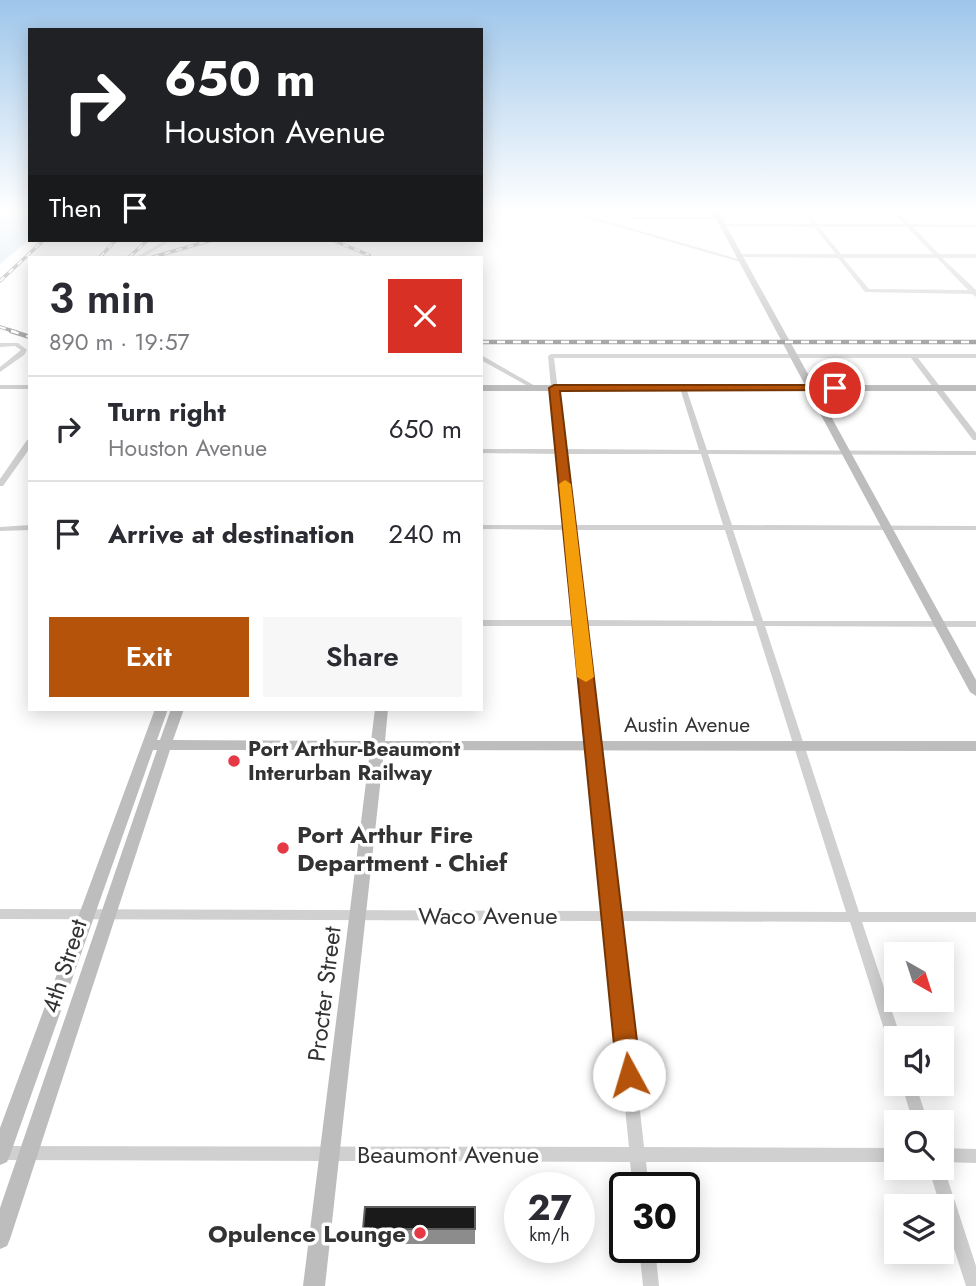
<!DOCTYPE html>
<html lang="en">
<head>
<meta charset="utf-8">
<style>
	:root { --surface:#fff; --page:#f7f7f7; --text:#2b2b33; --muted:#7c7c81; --line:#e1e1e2; --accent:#b45309 }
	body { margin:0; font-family:Jost,sans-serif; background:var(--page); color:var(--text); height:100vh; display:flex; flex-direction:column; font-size:26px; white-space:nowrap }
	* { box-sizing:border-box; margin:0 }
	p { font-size:23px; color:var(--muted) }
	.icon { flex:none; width:38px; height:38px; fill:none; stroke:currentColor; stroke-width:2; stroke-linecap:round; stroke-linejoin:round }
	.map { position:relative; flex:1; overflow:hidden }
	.sheet { position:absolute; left:28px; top:256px; width:455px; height:455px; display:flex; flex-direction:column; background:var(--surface); border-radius:0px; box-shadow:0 4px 18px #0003 }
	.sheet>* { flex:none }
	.hud { position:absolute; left:28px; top:28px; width:455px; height:214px; border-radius:0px; box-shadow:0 4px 18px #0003; background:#202124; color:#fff; overflow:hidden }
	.needle { width:46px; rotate:141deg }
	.buttons { position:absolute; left:884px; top:942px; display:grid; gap:14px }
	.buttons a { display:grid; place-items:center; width:70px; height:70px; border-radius:0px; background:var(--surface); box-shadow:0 4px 18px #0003; font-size:35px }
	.speed { position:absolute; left:504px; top:1172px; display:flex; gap:14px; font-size:35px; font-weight:700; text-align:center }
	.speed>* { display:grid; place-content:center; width:91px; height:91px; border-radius:50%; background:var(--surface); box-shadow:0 4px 18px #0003; line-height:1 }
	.speed small { font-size:18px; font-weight:400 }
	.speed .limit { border:4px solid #111; border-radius:10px; background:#fff; color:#111 }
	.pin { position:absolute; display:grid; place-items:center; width:60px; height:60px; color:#fff; margin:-30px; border:4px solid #fff; border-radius:50%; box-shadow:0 2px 7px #0007 }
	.me { position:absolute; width:77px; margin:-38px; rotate:354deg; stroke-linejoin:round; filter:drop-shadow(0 0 5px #0008) }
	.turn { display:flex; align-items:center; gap:24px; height:147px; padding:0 21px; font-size:32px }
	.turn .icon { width:91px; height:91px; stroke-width:2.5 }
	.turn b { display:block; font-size:49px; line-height:60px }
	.then { display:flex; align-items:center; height:66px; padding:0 21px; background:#0003; gap:14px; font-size:26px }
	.round { display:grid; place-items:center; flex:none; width:74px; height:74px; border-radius:0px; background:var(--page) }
	.head { display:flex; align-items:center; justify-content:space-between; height:119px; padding:0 21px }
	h1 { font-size:42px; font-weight:600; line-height:52px }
	.primary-button { display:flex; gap:14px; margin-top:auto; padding:14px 21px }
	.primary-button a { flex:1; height:80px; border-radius:0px; background:var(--accent); color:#fff; font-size:28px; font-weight:600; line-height:80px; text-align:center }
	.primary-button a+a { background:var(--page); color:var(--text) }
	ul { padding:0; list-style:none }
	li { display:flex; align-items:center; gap:21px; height:105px; padding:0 21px; border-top:2px solid var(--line) }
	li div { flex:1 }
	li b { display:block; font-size:26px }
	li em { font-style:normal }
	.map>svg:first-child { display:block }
	.water { fill:#cfe2ee }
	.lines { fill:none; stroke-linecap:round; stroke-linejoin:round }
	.street { fill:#d0d0d0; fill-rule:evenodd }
	.secondary { fill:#bdbdbd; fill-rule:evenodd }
	.rail-far1-casing { stroke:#888; stroke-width:3.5 }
	.rail-casing { stroke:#888; stroke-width:4.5 }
	.rail-far1 { stroke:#fff; stroke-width:2; stroke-dasharray:6; stroke-linecap:butt }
	.rail { stroke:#fff; stroke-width:2.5; stroke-dasharray:8; stroke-linecap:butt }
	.wall { fill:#8c8c8c }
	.building { fill:#1a1a1a; stroke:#5f5f5f; stroke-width:2 }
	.route { fill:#b45309; stroke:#753606; stroke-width:2 }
	.slow { fill:#f59e0b }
	.poi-dot { fill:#e63946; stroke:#fff; stroke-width:2.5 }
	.labels { text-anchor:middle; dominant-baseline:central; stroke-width:7; stroke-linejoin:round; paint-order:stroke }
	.street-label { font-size:21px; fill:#333; stroke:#fff }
	.poi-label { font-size:21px; font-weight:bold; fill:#333; stroke:#fff; text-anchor:start }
	.near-poi-label { font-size:24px; font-weight:bold; fill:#333; stroke:#fff; text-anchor:start }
	.near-street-label { font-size:24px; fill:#333; stroke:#fff }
</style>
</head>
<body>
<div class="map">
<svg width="976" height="1286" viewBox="0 0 976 1286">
	<rect width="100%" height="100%" fill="#fff"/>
	<path class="water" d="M0 211H30V239L0 264Z"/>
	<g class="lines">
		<path class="street" d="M564 211H571L745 261 740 262Z
			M802 211H806L817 224H904L892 211H897L910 224 976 225V227H913L939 254H976V258H942L976 290V297L972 294 865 292 838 258 737 257 736 256 739 254H836L814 227 722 226 720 225 722 224H812ZM819 227H907L933 254H841ZM843 258H937L968 290 869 289Z
			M628 217H719L721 218 719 219H626Z
			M166 240H172L143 257H137Z
			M0 343H18L27 350 24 355 0 372V367L21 350 15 346 0 347Z
			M551 354H976V358H918L976 433V440H973L911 358H554L565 449 699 450 680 388 683 386 686 388 707 450 976 451V455L708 454 732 525 976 526V530H733L763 621H976V627L765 626 859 912H976V922H862L901 1038H896V1051L891 1049 889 1045 850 922 619 921 644 1147 896 1148V1162H646L649 1188H633L630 1162 0 1160 1 1146 629 1147 606 921 0 919V909L605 911 575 626H481V620H575L566 530 481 529V525H565L558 454 481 453V449H557L548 356ZM565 454H701L723 525H573ZM574 530H725L754 621 584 620ZM585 626H756L846 912 617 911Z
			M481 355 537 387 538 388 533 389 481 360Z
			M0 385H30V389H0Z
			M27 440H30V448L3 486H0V479Z
			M30 525V530L0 531V527Z
			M901 1083H915L928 1122H913Z
			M942 1148 976 1149V1163L942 1162 976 1266V1286H966L928 1167H942Z
			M639 1248H655L659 1286H643Z"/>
		<path class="secondary" d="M712 211H718L814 385H976V391H817L976 680V696L970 692 808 391H481V385H805Z
			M155 709H168L157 740H160L171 709H184L173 740 371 741 375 709H388L385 741H976V751L384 750 325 1286H303L370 750H170L10 1239 7 1246 0 1249V1208L157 750H153L10 1155 7 1162 0 1165V1128Z"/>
		<g class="rail-far1-casing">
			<path id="rail-far1" d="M332 240 369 255
				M100 257 116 240
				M129 257 148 240
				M153 257 212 240
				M0 281 44 240
				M0 327 16 332"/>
		</g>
		<g class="rail-casing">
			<path id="rail" d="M11 331 30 337
				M481 342H976"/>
		</g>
		<use href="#rail-far1" class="rail-far1"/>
		<use href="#rail" class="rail"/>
	</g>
	<path class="wall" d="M475 1207V1244H365L363 1229Z"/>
	<path class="building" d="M365 1207H475V1229H363Z"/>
	<linearGradient id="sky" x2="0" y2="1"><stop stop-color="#9ec6ea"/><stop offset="0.54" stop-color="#fff"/><stop offset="1" stop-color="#fff" stop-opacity="0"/></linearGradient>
	<rect width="976" height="391" fill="url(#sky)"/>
	<path class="route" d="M835 385 839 386V390L560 391 641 1075 637 1083 629 1086 620 1083 617 1075 549 388 554 385Z"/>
	<path class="slow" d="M565 480 571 484 594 677 586 682 577 677 559 484Z"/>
	<g class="poi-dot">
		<circle cx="234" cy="761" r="7"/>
		<circle cx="283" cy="848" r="7"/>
		<circle cx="420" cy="1233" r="7"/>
	</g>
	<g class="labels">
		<g class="street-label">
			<text x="687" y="725">Austin Avenue</text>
		</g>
		<g class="poi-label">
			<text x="248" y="749">Port Arthur-Beaumont<tspan x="248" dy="24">Interurban Railway</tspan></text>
		</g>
		<g class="near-poi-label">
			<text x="297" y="834">Port Arthur Fire<tspan x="297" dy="28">Department - Chief</tspan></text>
			<text x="406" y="1233" text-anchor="end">Opulence Lounge</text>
		</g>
		<g class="near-street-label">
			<text x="488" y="915">Waco Avenue</text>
			<text transform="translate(64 966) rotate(-72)">4th Street</text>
			<text transform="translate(324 994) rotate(-83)">Procter Street</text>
			<text x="448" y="1154">Beaumont Avenue</text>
		</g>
	</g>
</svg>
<div class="buttons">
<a><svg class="needle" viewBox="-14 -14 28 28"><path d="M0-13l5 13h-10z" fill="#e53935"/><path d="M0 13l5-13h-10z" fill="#7c7c81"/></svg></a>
<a><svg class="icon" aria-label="sound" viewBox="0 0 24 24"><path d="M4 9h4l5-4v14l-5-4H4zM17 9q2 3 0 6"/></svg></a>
<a><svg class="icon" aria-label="search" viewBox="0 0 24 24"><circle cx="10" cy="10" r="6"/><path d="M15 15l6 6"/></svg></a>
<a><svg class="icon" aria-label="layers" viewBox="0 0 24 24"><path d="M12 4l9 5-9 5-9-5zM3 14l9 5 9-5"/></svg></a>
</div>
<div class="speed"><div>27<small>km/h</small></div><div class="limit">30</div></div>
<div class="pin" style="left:835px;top:388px;background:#d93025"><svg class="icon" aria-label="arrive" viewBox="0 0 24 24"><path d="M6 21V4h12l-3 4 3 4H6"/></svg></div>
<svg class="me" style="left:629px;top:1075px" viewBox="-20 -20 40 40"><circle r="19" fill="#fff"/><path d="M0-13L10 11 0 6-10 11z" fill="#b45309"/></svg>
<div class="hud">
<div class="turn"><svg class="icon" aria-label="right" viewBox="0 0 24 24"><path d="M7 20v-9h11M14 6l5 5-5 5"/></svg><div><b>650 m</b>Houston Avenue</div></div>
<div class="then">Then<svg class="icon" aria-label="arrive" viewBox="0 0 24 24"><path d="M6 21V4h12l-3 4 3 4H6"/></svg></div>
</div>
<section class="sheet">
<div class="head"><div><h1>3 min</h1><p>890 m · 19:57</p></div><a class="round" style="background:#d93025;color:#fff"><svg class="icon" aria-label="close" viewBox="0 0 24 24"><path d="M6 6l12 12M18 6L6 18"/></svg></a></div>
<ul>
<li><svg class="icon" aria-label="right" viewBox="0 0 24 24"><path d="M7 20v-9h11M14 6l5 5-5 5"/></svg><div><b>Turn right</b><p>Houston Avenue</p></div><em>650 m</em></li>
<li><svg class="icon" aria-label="arrive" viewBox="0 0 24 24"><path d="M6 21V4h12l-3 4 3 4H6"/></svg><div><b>Arrive at destination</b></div><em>240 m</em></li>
</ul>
<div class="primary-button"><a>Exit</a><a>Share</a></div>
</section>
</div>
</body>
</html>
